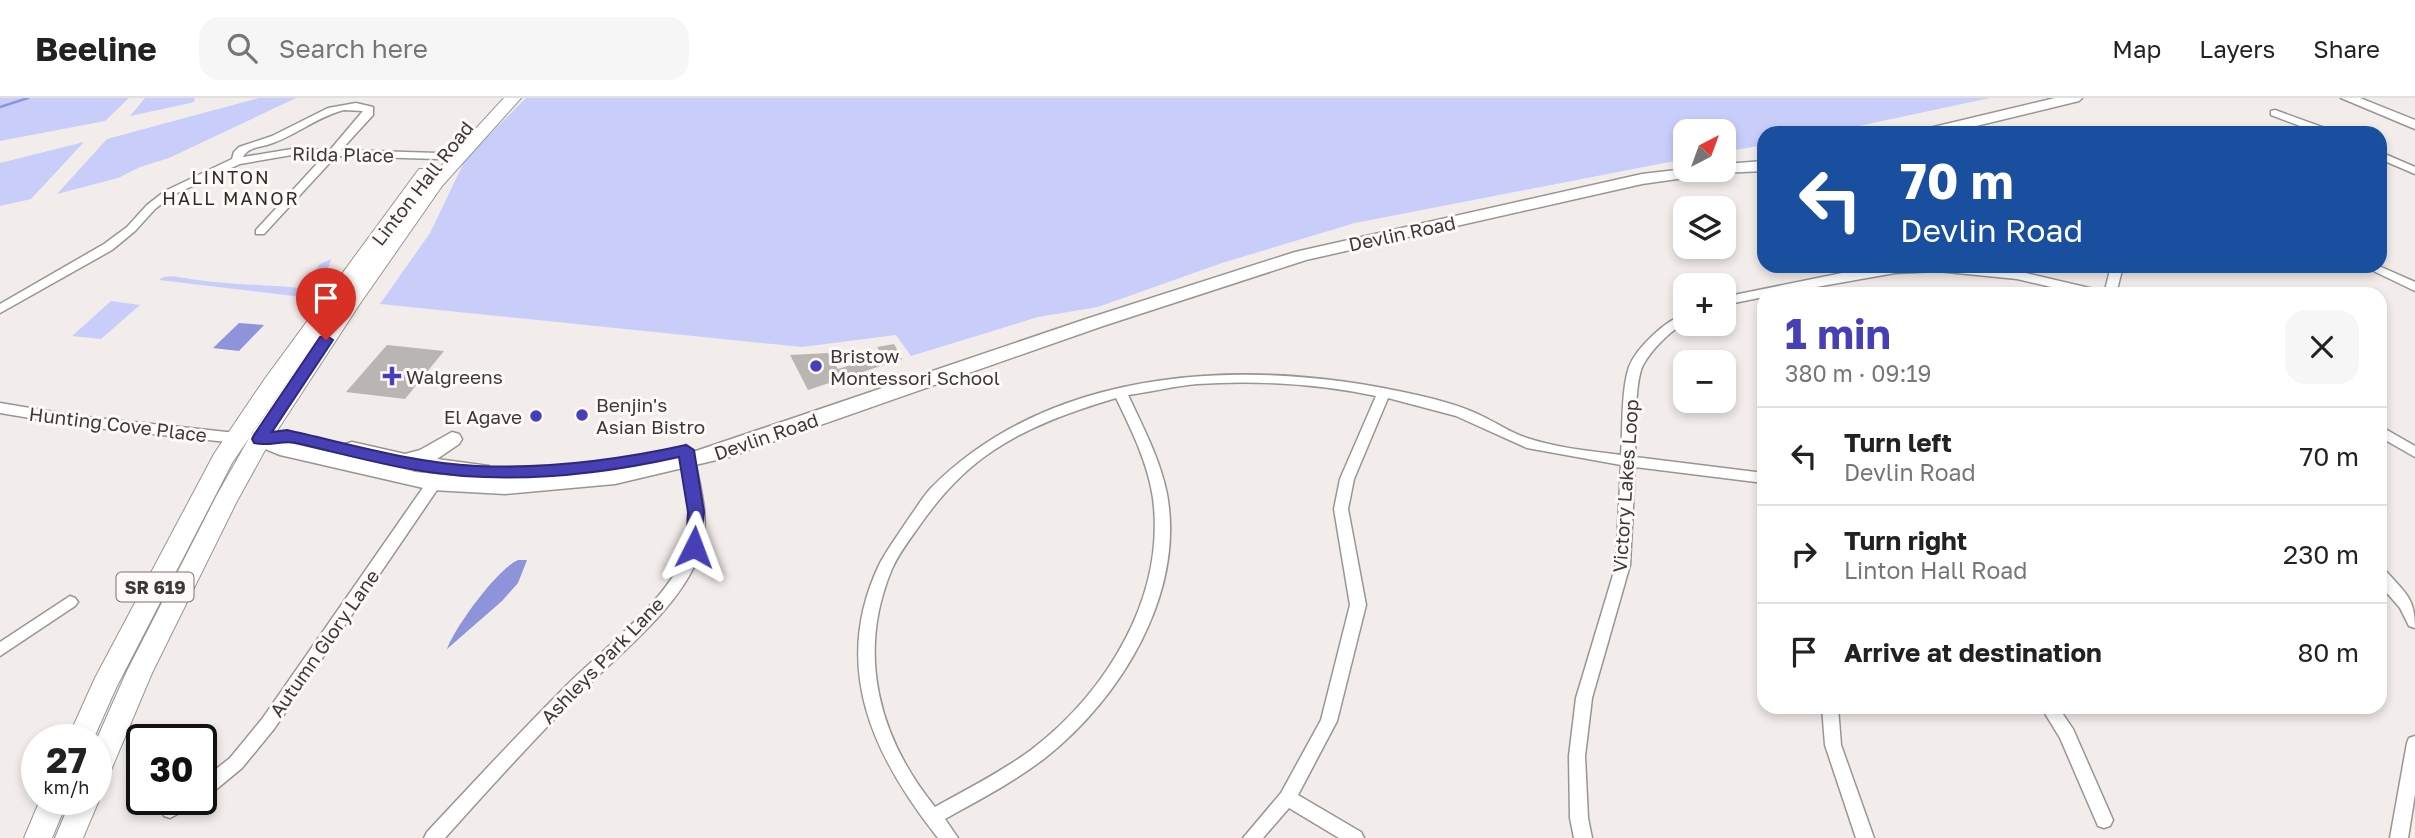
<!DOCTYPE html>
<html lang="en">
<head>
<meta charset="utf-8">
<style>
	:root { --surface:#fff; --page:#f6f6f6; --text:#222; --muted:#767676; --line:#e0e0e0; --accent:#463fb5 }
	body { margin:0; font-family:"Golos Text",sans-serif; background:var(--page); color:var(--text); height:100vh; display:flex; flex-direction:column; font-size:26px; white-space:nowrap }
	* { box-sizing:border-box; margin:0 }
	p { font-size:23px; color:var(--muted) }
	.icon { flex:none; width:38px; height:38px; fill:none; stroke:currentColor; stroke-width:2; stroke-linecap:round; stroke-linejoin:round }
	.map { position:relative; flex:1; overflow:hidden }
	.panel { position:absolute; left:1757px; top:189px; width:630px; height:427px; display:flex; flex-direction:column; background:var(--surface); border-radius:21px; box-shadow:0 4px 10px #0003 }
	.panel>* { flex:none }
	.top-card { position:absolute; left:1757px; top:28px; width:630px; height:147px; border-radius:21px; box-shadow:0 4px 10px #0003; background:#1a4fa0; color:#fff; overflow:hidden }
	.needle { width:46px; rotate:41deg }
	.controls { position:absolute; left:1673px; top:21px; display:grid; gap:14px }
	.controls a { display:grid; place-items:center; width:63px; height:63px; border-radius:14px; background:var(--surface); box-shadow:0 4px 10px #0003; font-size:35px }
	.speed { position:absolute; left:21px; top:626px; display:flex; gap:14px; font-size:35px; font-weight:700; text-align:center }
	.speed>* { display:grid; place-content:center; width:91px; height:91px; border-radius:50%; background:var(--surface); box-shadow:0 4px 10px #0003; line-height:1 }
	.speed small { font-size:18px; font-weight:400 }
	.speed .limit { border:4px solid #111; border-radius:10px; background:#fff; color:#111 }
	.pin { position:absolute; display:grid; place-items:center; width:60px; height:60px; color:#fff; margin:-72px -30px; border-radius:50% 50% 50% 0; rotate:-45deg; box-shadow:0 0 7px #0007 }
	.pin .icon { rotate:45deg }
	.me { position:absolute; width:77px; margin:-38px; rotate:3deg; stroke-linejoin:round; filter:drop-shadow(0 0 5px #0008) }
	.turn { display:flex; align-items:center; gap:24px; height:147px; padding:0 28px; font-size:32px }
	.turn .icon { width:91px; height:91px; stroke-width:2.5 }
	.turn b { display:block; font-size:49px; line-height:60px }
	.round { display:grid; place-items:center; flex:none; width:74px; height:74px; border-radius:21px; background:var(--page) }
	.summary { display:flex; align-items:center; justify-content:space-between; height:119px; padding:0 28px }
	h1 { font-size:42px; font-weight:700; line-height:52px; color:var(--accent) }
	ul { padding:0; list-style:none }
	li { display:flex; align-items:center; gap:21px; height:98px; padding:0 28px; border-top:2px solid var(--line) }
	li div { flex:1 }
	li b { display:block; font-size:26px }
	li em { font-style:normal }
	header { display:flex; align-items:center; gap:42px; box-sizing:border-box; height:98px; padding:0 35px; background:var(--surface); border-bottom:2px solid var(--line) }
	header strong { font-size:33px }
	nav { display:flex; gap:38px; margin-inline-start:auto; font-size:24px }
	.search { width:490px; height:63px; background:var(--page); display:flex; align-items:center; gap:18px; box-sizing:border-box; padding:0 24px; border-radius:21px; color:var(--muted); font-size:26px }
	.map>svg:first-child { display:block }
	.green { fill:#c8cef9 }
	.water { fill:#8d94d9 }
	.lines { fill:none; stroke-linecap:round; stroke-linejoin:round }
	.stream { stroke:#8d94d9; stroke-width:2.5 }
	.building { fill:#b9b5b2 }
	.minor-casing { stroke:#999592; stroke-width:3 }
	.tertiary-casing { stroke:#999592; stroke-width:3 }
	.secondary-casing { stroke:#999592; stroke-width:3 }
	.primary-casing { stroke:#999592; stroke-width:2 }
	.minor { fill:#fff; fill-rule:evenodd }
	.tertiary { fill:#fff; fill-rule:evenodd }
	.secondary { fill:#fff; fill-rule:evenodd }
	.primary { fill:#fff; fill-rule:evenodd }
	.route { fill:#463fb5; stroke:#2e2976; stroke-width:2 }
	.poi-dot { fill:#463fb5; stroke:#fffaf7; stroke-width:2.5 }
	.labels { text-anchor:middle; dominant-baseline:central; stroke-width:6; stroke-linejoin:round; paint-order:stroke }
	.far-neighbourhood-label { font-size:18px; letter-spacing:2px; fill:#2f2c2a; stroke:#fffaf7 }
	.shield { fill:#fffaf7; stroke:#767472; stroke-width:2 }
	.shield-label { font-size:18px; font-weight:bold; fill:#3c3a39 }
	.street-label { font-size:19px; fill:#3c3a39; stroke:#fffaf7 }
	.poi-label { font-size:19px; fill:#3c3a39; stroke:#fffaf7; text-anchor:start }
</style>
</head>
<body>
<header>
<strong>Beeline</strong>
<div class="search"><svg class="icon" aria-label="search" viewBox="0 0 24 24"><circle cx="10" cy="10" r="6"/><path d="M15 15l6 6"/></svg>Search here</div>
<nav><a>Map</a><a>Layers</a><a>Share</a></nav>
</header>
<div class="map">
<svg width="2415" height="740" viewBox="0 0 2415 740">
	<rect width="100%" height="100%" fill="#f2edea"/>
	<path class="green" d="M0 0H129L105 23 0 43Z
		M145 0H195L194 4 186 6 130 18Z
		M259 0H296L169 60 140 69 118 80 57 96 107 41Z
		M526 0H1990L1826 35H1764V47L1724 54V33H1685V61L1355 125 1222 165 1098 209 1038 219 911 258 896 237 802 249 380 206 430 135 466 60Z
		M84 44 31 101 0 108V65Z
		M331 161C328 175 315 194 302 199L159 182C166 176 175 179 185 180 223 187 261 186 300 190L320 166Z
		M111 203 140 207 101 241 72 238Z"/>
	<path class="water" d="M239 225 264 227 239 253 213 250Z
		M518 462H527L518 485 502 503 447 551C455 529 497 471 518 462Z"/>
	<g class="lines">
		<path class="stream" d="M0 9 28 0"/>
	</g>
	<path class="building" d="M894 246 902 261 808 292 790 257 828 255 838 271 882 257 877 249Z
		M387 247 444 253 405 301 346 294Z"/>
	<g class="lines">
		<g class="minor-casing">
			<path id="minor" d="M356 5 373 9V17L341 52 438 55 443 58 438 61 336 58 264 136H256V132L324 58 292 57 240 66 173 97 155 111 135 133 112 152 0 215V206L104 146 127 129 147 107 165 93 232 61 234 54 239 49 272 38 328 10ZM344 12 363 13 330 52 292 51 243 59C248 50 258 49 267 47 294 39 316 19 344 12Z
				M2275 12 2333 33 2334 35H2319L2271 17V13Z
				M2380 54 2415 69V76L2380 61Z
				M1890 168H1964L2017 173 2098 192 2104 196 2111 168H2123L2116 196H2082L2017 181 1937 173 1895 175 1777 196H1764V199L1724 207V199L1852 173Z
				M2363 168H2379L2415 184V193Z
				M1685 216V225C1669 234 1652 251 1643 267 1634 285 1636 337 1635 359L1764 375V385L1635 369 1630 467 1592 600 1585 658 1588 720 1592 740H1574L1570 720 1569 658 1576 600 1616 467 1621 367 1527 350 1456 318 1388 300 1354 381 1348 411 1366 507 1337 623 1298 697 1361 734 1364 740H1339L1289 710 1263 740H1243L1281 695 1321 622 1350 507 1334 411 1340 381 1376 298C1318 286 1257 282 1197 286 1174 288 1151 294 1128 297 1143 329 1160 361 1167 396 1185 496 1121 600 1045 660 1014 684 979 702 945 721L958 740H938C873 658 830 568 880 465 888 450 898 437 907 423 915 412 922 400 930 391 1055 264 1256 260 1417 297 1439 302 1462 308 1482 318 1497 325 1511 335 1527 340 1557 350 1590 353 1621 357 1623 331 1621 293 1629 269 1636 250 1666 222 1685 216ZM1116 300C1131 331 1148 365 1153 400 1166 498 1107 594 1031 652 1001 674 967 691 935 709 879 640 856 556 892 471 899 455 910 441 920 427 940 398 965 371 994 352 1032 327 1073 313 1116 300Z
				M0 305 78 318 236 335 243 340 236 345 78 328 0 315Z
				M2380 328 2415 348V359L2380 339Z
				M686 347 693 352C698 382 710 416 702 447 687 507 613 560 571 604 528 648 486 694 445 740H424L427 734C472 686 516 638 563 591 600 553 674 499 688 447 696 417 684 382 679 352Z
				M434 380 439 381 441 385 439 389 274 631 242 670 207 699 201 702V683L230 660 262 621 429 381Z
				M2380 470 2385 472C2405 495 2415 499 2415 530L2409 528 2400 510 2380 487Z
				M70 498 75 500 78 504 75 508 0 558V544Z
				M1822 609H1838L1841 647 1874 740H1856L1825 647Z
				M2041 609H2058L2073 631 2113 722 2110 728 2104 730 2098 728 2060 640Z
				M2415 638V696L2408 740H2390L2407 645 2409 640Z
				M173 702H198L195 707 170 720 164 718 161 712 164 706Z"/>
		</g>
		<g class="tertiary-casing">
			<path id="tertiary" d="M2341 0H2360L2415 22V31Z"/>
		</g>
		<g class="secondary-casing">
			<path id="secondary" d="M2055 0H2082L2079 3 1947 35H1919L1921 32Z
				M1764 63V73L1720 75 1642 86 1306 162 1103 228 729 359 615 386 505 396 432 392 280 357 253 346 250 341 253 336 260 334 285 344 413 373 477 380 415 374 345 356 342 351 345 346 352 344 405 356 420 352 452 334 459 336 462 341 459 346 437 361 489 368 493 373 489 378 483 380 578 376 687 356 1089 220 1295 154 1642 76 1685 71 1724 72V66Z"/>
		</g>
		<g class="primary-casing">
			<path id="primary" d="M504 0H521L442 88 359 207 269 345 237 403 152 575 106 684 96 687V643L126 575 217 397 252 335 321 234 232 365 116 590 93 642H67L95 580 214 356 264 282 419 71H431L433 77Z
				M96 696 99 702 83 740H55L71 702H96Z
				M40 702H68L52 740H24Z"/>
		</g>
		<use href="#minor" class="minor"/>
		<use href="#tertiary" class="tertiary"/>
		<use href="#secondary" class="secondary"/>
		<use href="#primary" class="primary"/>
	</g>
	<path class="route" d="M326 237 333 242 272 334 287 332C350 346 413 365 477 368 547 371 618 362 686 347L694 352 704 414 700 454H688L686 449 688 414 679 359C594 378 502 387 415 372 375 365 335 354 296 345 282 342 268 349 254 345L252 341 254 337 320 239Z"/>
	<g class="poi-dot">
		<circle cx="816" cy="268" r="7"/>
		<path d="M388.5 267.5h7v7h7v7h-7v7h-7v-7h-7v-7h7z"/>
		<circle cx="582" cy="317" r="7"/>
		<circle cx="536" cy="318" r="7"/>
	</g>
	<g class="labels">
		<g class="far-neighbourhood-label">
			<text x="231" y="79">LINTON<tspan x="231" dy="21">HALL MANOR</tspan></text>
		</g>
		<rect class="shield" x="116.5" y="474.5" width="77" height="29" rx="5"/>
		<g class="shield-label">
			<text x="155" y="489">SR 619</text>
		</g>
		<g class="street-label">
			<text transform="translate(343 56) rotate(1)">Rilda Place</text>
			<text transform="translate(422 85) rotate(-52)">Linton Hall Road</text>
			<text transform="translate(1402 135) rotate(-12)">Devlin Road</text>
			<text transform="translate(118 326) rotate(7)">Hunting Cove Place</text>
			<text transform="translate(766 338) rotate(-19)">Devlin Road</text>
			<text transform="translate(1625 388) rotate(-86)">Victory Lakes Loop</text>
			<text transform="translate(324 545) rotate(-55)">Autumn Glory Lane</text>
			<text transform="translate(602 562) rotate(-46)">Ashleys Park Lane</text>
		</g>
		<g class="poi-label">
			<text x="830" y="257">Bristow<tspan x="830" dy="22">Montessori School</tspan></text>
			<text x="406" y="278">Walgreens</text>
			<text x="596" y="306">Benjin's<tspan x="596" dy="22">Asian Bistro</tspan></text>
			<text x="522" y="318" text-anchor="end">El Agave</text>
		</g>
	</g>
</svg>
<div class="controls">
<a><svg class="needle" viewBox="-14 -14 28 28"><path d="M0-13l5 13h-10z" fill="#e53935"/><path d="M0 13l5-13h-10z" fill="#767676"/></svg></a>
<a><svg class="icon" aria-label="layers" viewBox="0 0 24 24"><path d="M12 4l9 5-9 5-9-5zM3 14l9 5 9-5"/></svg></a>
<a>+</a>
<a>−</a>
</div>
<div class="speed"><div>27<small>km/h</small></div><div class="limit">30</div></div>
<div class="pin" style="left:326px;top:242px;background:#d93025"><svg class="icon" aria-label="arrive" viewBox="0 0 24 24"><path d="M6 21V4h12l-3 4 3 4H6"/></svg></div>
<svg class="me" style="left:694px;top:449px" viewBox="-20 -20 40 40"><path d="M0-17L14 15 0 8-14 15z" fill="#463fb5" stroke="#fff" stroke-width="4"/></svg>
<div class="top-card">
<div class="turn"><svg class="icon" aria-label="left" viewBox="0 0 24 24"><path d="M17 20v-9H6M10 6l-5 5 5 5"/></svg><div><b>70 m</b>Devlin Road</div></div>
</div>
<section class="panel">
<div class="summary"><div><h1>1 min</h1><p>380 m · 09:19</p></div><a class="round"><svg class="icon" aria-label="close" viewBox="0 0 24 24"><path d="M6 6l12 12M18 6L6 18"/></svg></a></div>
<ul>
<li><svg class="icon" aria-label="left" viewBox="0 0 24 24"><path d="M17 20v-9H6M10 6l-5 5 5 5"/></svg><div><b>Turn left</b><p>Devlin Road</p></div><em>70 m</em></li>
<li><svg class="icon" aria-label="right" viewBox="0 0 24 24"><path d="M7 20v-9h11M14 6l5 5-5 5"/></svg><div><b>Turn right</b><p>Linton Hall Road</p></div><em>230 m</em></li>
<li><svg class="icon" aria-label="arrive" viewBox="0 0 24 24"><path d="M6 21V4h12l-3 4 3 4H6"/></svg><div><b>Arrive at destination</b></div><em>80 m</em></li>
</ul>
</section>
</div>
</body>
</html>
